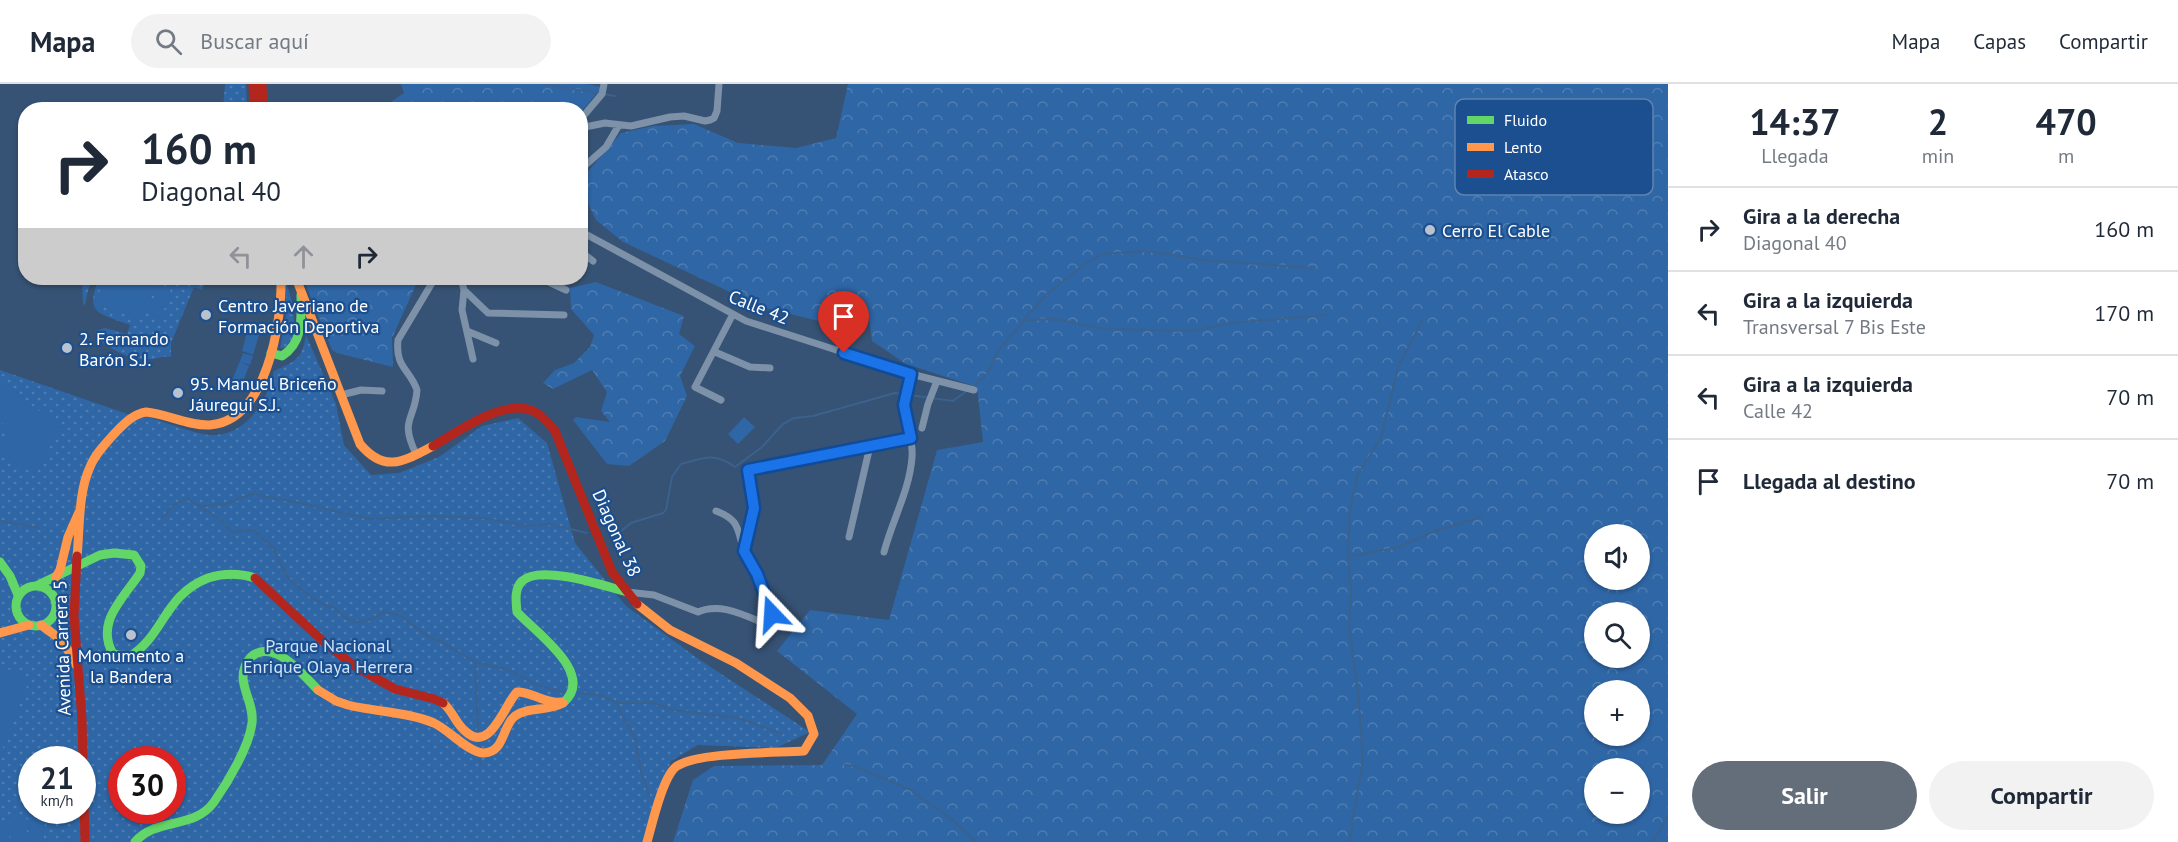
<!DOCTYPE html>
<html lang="es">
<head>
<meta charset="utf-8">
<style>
	:root { --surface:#fff; --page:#f2f2f3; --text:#1f2937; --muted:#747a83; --line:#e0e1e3; --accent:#646e7b }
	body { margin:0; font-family:"PT Sans",sans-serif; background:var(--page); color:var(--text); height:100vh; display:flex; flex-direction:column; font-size:22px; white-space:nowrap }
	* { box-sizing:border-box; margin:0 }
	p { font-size:20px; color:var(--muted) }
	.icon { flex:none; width:33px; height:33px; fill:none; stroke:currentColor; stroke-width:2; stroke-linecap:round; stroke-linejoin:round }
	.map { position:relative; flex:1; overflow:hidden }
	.drawer { display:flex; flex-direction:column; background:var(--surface); width:510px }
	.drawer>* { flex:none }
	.banner { position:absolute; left:18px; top:18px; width:570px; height:183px; border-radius:24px; box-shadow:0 2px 4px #0004; background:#fff; color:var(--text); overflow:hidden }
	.tools { position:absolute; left:1584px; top:440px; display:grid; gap:12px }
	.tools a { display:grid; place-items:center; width:66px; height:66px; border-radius:50%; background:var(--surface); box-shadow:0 2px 4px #0004; font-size:30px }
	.speed { position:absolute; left:18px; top:662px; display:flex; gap:12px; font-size:30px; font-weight:700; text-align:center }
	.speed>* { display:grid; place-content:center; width:78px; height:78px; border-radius:50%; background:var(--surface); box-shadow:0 2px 4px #0004; line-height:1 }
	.speed small { font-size:15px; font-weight:400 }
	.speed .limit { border:9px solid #d22; background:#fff; color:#111 }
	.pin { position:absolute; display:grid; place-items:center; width:51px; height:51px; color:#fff; margin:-62px -26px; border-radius:50% 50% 50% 0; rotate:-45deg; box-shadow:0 0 6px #0007 }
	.pin .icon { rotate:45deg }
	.me { position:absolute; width:66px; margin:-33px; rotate:340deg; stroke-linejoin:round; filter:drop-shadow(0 0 4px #0008) }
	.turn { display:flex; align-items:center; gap:21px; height:126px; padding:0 24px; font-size:27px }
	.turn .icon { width:78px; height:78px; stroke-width:2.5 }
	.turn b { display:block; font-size:42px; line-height:51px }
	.lanes { display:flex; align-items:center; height:57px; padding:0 24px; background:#0003; justify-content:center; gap:30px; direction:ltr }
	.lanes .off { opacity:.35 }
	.eta { display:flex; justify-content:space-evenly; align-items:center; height:102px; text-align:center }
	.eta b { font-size:36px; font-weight:700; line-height:42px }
	.button { display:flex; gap:12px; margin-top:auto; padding:12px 24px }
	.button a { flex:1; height:69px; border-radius:36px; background:var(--accent); color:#fff; font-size:24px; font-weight:700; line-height:69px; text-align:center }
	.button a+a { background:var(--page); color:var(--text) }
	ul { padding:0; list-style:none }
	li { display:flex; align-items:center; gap:18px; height:84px; padding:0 24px; border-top:2px solid var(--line) }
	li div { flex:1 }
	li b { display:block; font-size:22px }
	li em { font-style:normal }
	header { display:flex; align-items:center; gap:36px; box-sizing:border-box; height:84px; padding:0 30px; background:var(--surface); border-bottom:2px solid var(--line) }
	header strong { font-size:28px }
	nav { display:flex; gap:33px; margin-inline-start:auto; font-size:21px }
	.search { width:420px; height:54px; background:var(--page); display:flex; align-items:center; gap:15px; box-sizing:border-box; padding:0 21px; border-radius:33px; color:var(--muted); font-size:22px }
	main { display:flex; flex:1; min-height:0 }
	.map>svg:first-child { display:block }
	.grass { fill:url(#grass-dots); fill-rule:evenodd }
	.forest { fill:url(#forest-crowns); fill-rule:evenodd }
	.garden { fill:#2f66a5 }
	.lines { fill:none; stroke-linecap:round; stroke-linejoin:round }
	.stream { stroke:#3b618d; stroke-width:2 }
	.street { stroke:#7d92a8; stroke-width:7 }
	.fast { stroke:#63d668; stroke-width:9 }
	.slow { stroke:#ff974d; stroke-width:9 }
	.jam { stroke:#b3261e; stroke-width:9 }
	.route-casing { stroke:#114b97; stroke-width:15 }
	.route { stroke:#1a73e8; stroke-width:10 }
	.poi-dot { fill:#b9c2ce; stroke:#1b4f8f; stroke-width:2 }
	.labels { text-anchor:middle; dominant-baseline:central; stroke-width:4.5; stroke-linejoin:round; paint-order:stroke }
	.poi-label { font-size:18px; fill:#fff; stroke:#1b4f8f; text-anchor:start }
	.street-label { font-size:18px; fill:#fff; stroke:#1b4f8f }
	.park-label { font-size:18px; fill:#cfe3fa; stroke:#1b4f8f }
	.key { fill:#1b4f8f; stroke:#5f84b1; stroke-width:1.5 }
	.key-label { font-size:16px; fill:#fff }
</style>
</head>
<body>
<header>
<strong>Mapa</strong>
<div class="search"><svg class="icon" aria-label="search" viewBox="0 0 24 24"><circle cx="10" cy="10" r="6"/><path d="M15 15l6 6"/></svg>Buscar aquí</div>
<nav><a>Mapa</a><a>Capas</a><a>Compartir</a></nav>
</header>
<main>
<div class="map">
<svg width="1668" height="758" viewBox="0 0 1668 758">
	<defs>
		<pattern id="grass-dots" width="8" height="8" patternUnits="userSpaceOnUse" patternTransform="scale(1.5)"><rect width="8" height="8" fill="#2f66a5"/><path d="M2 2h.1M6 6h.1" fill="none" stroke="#4e7db2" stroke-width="1.8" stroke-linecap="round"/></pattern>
		<pattern id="forest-crowns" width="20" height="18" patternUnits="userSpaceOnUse" patternTransform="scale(1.5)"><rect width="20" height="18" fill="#2f66a5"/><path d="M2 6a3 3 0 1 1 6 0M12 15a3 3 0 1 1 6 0" fill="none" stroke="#4e7db2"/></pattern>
	</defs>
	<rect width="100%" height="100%" fill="#365274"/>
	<path class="grass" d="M225 0H246L247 25H223Z
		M82 194H93L88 206 85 221 83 220Z
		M99 194H207L202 206 194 203 171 259V273C163 272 160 274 152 275 132 278 110 265 95 253V247L105 244 127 250 130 241C99 229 84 231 99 194Z
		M285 194 293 221 295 251 285 264H280L286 232Z
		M306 251 336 320 344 361 371 391 399 389 439 373 482 342 518 334 547 359 575 459 626 522 700 576 810 648 776 664 698 661 671 677 643 758H0V286L139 334 147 333C165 337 197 352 215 351 248 350 268 315 274 287 296 277 302 275 306 251ZM32 675H82V726H32ZM122 675H172V726H122Z"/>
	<path class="forest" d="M401 0H586L602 3 581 28 580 26H379L404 9Z
		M848 0H1668V758H673L693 696 714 682 822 681 857 630 777 567 810 526 889 536 937 366 983 358 977 303 906 280 872 257 869 233 858 222 839 242 762 223 623 158 596 136 584 111V92L621 49 653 42 694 40 738 59 796 64 836 54ZM1594 450H1640V495H1594ZM1594 528H1640V573H1594ZM1594 606H1640V651H1594ZM1594 684H1640V729H1594Z
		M303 194H419L392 254 393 283 337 269 332 266Z
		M596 198 684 232 679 250 695 262 680 292 687 312 665 357 629 382 607 380 573 336 576 333 610 338 601 327 607 308 592 286 553 305 543 299 555 286 574 279 590 263 594 251 571 225 570 204Z"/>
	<path class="garden" d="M105 194H158L142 236 95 219Z
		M158 202 171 207 161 234 148 229Z
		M249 241 261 244 253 271 242 267Z
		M243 269 253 272 250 281 240 278 249 282 241 303 231 299Z
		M0 300 23 311 20 317 62 338 36 390 0 372V364L9 347 6 345 7 342 0 338Z
		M744 333 755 343 738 360 728 350Z
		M0 582 30 594 0 671Z
		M14 734 28 735 26 758H12Z
		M31 736 45 737 43 758H28Z
		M0 738 11 740 9 758H0Z"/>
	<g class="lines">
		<path class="stream" d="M544 0 615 12
			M1025 234 1047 210 1082 182 1102 170 1147 167 1203 176 1313 184
			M973 302 986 292 999 266 1024 236 1055 235 1104 245 1193 247 1230 239 1326 231
			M203 422 227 420 251 410 296 418 370 435 432 432 482 434 527 442 549 440 587 449
			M163 434C171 424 175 417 188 415L218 434 232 448 254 446 274 465 287 493 308 511 324 521 333 523 347 535 358 538 369 536 385 528 399 531 429 553 442 558 475 578 510 586 537 601 565 609
			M0 437 39 444
			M606 445 620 448 631 439 663 429 666 426 672 393 681 380C704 374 714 368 735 383L762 363 783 340 794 334 813 332 895 309 953 317 968 306
			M1349 473 1399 463 1435 447 1481 433
			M475 578 478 649
			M578 609 600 611 618 619H653L673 626 738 634 782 650
			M618 619 620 627 635 654 641 687 649 712
			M478 655 479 666
			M479 672 480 681
			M845 681 854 682 911 706 951 735 977 758
			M1349 758 1363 676 1358 608 1349 543 1351 506 1348 473 1349 433 1357 392 1381 354 1398 283 1422 237
			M1652 758 1668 733"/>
		<path class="street" d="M580 36 602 10 604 0
			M580 44 605 39 631 42 670 33 684 32 705 37 710 36 714 34 717 27 719 0
			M580 86 606 63 619 41
			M580 147 746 237 911 290 974 306
			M580 167 593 177
			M461 194 464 206 462 226 473 275
			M540 194 566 206
			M464 206 488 229 564 231
			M467 247 496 259
			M715 268 750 283 770 284
			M341 311 361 306 382 307
			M721 316 695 303 733 230
			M922 344 928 320 937 297
			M416 370C399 334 415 337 417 306 410 285 395 284 398 256L435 194
			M716 427C740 436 737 445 744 467
			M849 453 870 362
			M884 468C892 437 910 405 912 373 914 355 904 339 904 322 903 312 909 300 911 290
			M627 508 654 511 698 528C722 517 749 534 771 542 776 521 755 485 744 467L754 424 748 386 911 354"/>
		<path class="fast" d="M271 269 282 272C304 258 301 234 301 211
			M0 478 10 492 18 511
			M36 502 100 471 114 469 134 471 141 482 140 489C123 515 95 538 113 570L129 573C164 552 164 511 208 494 224 489 239 489 255 494
			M16 522a20 20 0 1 1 40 0a20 20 0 1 1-40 0Z
			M563 619C597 590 535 548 517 528 516 518 514 505 522 497 540 480 605 502 627 508
			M135 758C156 733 194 746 214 718 228 698 249 663 252 639 254 623 244 609 243 594 243 586 245 579 251 573 274 553 303 591 318 606"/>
		<path class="slow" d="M296 194 360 360C385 390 404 377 433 362
			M77 472C80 443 78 409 90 383 95 370 106 359 115 349 124 340 133 330 146 328 167 330 189 342 210 341 267 337 282 238 281 194
			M56 493 60 486 68 453 79 428
			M637 520 670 546 736 579 790 614 808 632 814 650 804 667C776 669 698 668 677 682 663 691 652 741 647 758
			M41 541 63 557 76 581
			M0 549 29 541
			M318 606 336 617 348 621C376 628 408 628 434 639 449 646 469 669 484 669 505 668 502 642 515 632 529 622 548 628 563 619
			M443 619C452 626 455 638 464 646 490 672 504 621 517 608 533 608 545 620 561 618"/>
		<path class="jam" d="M253 0 254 26
			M262 0 263 26
			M433 362C458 348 506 312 535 328 543 332 549 340 555 347L612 488 637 520
			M77 472 74 532 82 635 85 758
			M255 494 326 560 356 583 395 605 434 615 443 619"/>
	</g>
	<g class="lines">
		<g class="route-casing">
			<path id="route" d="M772 530 757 490 744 467 754 424 748 386 911 354 904 321 911 290 844 269"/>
		</g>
		<use href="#route" class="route"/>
	</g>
	<g class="poi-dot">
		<circle cx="1430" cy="146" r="6"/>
		<circle cx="206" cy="231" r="6"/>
		<circle cx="67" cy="264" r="6"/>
		<circle cx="178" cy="309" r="6"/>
		<circle cx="131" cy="551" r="6"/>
	</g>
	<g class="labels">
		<g class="poi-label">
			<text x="1442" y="146">Cerro El Cable</text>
			<text x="218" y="221">Centro Javeriano de<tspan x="218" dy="21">Formación Deportiva</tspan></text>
			<text x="79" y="254">2. Fernando<tspan x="79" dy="21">Barón S.J.</tspan></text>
			<text x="190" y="299">95. Manuel Briceño<tspan x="190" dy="21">Jáuregui S.J.</tspan></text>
			<text x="131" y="571" text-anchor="middle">Monumento a<tspan x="131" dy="21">la Bandera</tspan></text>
		</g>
		<g class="street-label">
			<text transform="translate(759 223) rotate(22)">Calle 42</text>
			<text transform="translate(617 449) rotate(66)">Diagonal 38</text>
			<text transform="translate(62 564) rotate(-92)">Avenida Carrera 5</text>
		</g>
		<g class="park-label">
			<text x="328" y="561">Parque Nacional<tspan x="328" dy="21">Enrique Olaya Herrera</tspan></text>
		</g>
	</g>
	<rect x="1455" y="15" width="198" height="96" rx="9" class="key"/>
	<rect x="1467" y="32" width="27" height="8" fill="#63d668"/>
	<rect x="1467" y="59" width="27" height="8" fill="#ff974d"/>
	<rect x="1467" y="86" width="27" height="8" fill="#b3261e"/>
	<g class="key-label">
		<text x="1504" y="42">Fluido</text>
		<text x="1504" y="69">Lento</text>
		<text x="1504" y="96">Atasco</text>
	</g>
</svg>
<div class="tools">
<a><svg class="icon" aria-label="sound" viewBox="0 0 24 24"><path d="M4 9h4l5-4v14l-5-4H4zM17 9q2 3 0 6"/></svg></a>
<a><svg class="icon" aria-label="search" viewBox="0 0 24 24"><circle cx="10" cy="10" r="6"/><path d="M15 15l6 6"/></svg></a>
<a>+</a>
<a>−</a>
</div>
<div class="speed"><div>21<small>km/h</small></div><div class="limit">30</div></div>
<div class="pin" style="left:844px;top:269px;background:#d93025"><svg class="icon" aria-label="arrive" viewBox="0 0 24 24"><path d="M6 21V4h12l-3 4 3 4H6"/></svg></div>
<svg class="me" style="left:772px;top:530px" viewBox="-20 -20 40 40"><path d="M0-17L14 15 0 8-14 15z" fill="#1a73e8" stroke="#fff" stroke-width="4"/></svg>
<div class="banner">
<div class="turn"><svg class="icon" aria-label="right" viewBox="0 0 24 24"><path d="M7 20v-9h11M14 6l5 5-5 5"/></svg><div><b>160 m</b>Diagonal 40</div></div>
<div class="lanes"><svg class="icon off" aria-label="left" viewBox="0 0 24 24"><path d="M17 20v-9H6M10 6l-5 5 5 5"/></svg><svg class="icon off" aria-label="ahead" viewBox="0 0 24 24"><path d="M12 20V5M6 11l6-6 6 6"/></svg><svg class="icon" aria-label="right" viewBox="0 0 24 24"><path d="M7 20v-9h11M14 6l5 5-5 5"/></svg></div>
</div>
</div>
<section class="drawer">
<div class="eta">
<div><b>14:37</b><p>Llegada</p></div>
<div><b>2</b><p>min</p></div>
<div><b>470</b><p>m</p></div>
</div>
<ul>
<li><svg class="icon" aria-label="right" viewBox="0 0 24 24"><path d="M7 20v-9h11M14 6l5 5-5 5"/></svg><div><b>Gira a la derecha</b><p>Diagonal 40</p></div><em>160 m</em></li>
<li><svg class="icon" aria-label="left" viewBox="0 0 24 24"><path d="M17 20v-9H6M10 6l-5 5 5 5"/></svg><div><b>Gira a la izquierda</b><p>Transversal 7 Bis Este</p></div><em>170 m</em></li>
<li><svg class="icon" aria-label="left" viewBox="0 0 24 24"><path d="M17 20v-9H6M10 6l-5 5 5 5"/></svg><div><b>Gira a la izquierda</b><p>Calle 42</p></div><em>70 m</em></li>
<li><svg class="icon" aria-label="arrive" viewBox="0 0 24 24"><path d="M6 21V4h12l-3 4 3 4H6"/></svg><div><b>Llegada al destino</b></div><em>70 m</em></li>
</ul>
<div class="button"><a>Salir</a><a>Compartir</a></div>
</section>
</main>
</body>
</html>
